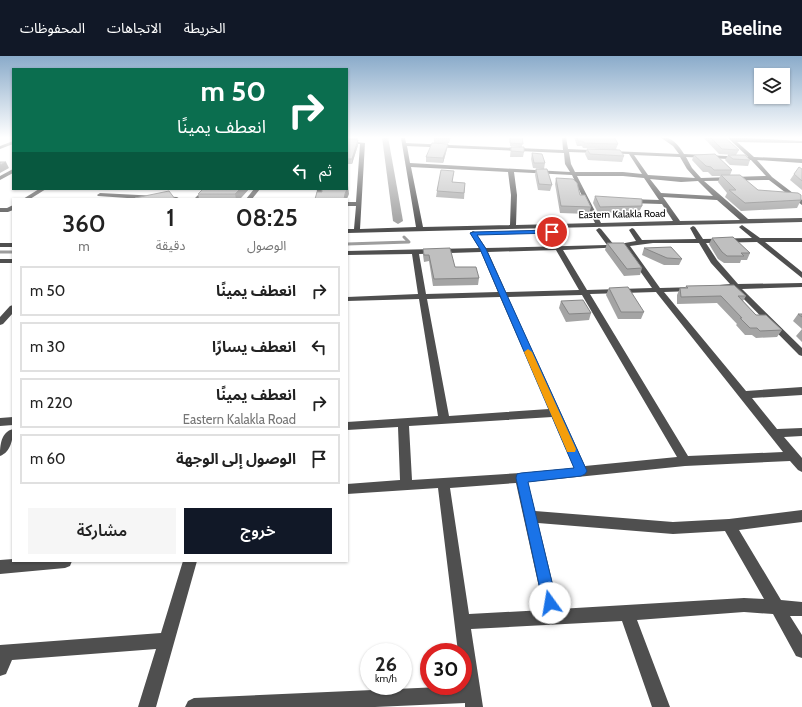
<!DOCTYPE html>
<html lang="ar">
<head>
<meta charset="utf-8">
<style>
	:root { --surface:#fff; --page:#f6f6f6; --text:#222; --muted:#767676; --line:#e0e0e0; --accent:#111827 }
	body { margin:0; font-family:Cabin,"Noto Sans Arabic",sans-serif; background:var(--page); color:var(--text); direction:rtl; height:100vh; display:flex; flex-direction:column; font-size:15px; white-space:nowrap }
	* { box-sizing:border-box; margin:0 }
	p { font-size:13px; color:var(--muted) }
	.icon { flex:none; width:22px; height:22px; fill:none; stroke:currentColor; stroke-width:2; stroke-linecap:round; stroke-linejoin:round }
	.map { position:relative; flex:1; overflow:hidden; direction:ltr }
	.details { position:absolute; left:12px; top:142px; width:336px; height:364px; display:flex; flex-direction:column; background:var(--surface); border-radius:0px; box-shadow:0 1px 3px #0004; direction:rtl }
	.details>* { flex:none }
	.banner { position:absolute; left:12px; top:12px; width:336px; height:122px; border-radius:0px; box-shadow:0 1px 3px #0004; direction:rtl; background:#0b6e4f; color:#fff; overflow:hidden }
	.buttons { position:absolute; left:754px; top:12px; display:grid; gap:8px }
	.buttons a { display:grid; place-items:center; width:36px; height:36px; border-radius:0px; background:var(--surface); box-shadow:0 1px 3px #0004; font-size:20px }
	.speed { position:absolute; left:360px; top:587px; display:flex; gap:8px; font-size:20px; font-weight:700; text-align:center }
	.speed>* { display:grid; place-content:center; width:52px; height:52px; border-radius:50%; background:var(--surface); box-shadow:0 1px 3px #0004; line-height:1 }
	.speed small { font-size:10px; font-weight:400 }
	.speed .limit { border:6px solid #d22; background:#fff; color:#111 }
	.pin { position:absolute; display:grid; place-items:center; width:34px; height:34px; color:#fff; margin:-17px; border:2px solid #fff; border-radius:50%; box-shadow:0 1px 4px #0007 }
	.me { position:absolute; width:44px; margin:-22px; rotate:347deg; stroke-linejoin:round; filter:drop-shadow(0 0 3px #0008) }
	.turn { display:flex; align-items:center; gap:14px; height:84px; padding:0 16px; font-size:18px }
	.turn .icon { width:52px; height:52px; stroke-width:2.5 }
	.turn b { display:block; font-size:28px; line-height:34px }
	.then { display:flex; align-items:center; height:38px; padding:0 16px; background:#0003; gap:8px; font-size:15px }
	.eta { display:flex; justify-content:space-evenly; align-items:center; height:68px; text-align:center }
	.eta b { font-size:24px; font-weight:600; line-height:28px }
	.action { display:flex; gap:8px; margin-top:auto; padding:8px 16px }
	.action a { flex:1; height:46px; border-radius:0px; background:var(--accent); color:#fff; font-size:16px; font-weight:600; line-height:46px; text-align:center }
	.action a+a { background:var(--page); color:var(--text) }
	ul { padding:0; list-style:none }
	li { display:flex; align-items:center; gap:12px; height:50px; margin:0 8px 6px; padding:0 8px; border:2px solid var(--line); border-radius:0px }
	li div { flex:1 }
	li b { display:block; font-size:15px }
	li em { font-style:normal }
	header { display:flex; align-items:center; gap:24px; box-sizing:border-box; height:56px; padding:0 20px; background:var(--accent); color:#fff }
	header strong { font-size:19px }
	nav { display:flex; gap:22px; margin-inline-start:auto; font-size:14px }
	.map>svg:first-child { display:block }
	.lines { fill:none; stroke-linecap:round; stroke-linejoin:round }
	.stream { stroke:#9d9d9d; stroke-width:3 }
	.canal { fill:#9d9d9d; fill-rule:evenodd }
	.minor { fill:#4f4f4f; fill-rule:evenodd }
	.wall { fill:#a4a4a4 }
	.shaded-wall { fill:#868686 }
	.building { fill:#bfbfbf; stroke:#868686 }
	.route { fill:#1a73e8; stroke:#114b97 }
	.slow { fill:#f59e0b }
	.labels { text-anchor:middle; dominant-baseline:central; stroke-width:3.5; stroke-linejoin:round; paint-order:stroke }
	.far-street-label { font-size:10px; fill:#000; stroke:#fff }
</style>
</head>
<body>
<header>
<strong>Beeline</strong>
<nav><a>الخريطة</a><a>الاتجاهات</a><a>المحفوظات</a></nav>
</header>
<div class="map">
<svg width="802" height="651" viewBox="0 0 802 651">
	<rect width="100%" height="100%" fill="#fff"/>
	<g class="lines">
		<path class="stream" d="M347 188 409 186 404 181
			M0 196H13"/>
		<path class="canal" d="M382 81H388L403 165 398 168 393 165Z"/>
		<path class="minor" d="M562 81H566L568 93 679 98 673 90 660 81C672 81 678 88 684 98L748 101 727 81 802 85V87L737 86 754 101 802 103V107L757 104 772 121 802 144V149L769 124 704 125 748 163 802 162V166L347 177V173H354L356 150H347V146H356L360 88 347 87V85L365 87 360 173 416 171 401 82H405L406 87 563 94ZM407 90 564 97 565 108 570 116 410 107ZM569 96 629 98 642 118 623 116H575L571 108ZM634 99 680 101 687 113 695 122 648 119ZM686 101 751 104 766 120 701 122 692 112ZM411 111 508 116 511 139 510 169 423 171ZM514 116 572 119 595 167 516 169 517 139ZM577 120H623L644 122 659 144 628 143 625 145 628 147 662 148 673 165 601 167ZM650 123 681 126 698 125 713 140 661 137ZM663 141 717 144 740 164 680 165Z
			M13 85V88L0 93V90Z
			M13 113V117L0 124V120Z
			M39 133H46L30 143H23Z
			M204 133H210L200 143H194Z
			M254 133H260L252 143H246Z
			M317 133H323L322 143H316Z
			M100 137 177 141 180 143H142L98 140 97 139Z
			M13 149V154L8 156H0V152H7Z
			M742 169 760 182H802V186H765L802 216V222L757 186 706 187 717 204 738 228 802 227V231L742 233 802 292V300L799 299 734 233H720V229L730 228 711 207 699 187H653L630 190 660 232 696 231V235H693L664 236 746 335 802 331V339L752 342 777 373 802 372V380L784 381 802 402V416L798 414 790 405 685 410 528 426 535 455 673 466 729 463 802 454V466L739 474 781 544 802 546V560H790L802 579V602L796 600 773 558 744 556 637 564 670 651H652L622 565 471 573 483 651H465V647L375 651H185L188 645 194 642 463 630V596H458L438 432 347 438V428L400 424 398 371 347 374V366L438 360 419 243 347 245V241L418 238 412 198 347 199V195L479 192 470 177 473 175 475 176 486 192 607 189 596 174 599 172 601 173 614 189 636 185 629 174 632 172 634 173 642 184 696 183 690 172 693 170 695 171 703 183 752 182 740 172 739 171ZM623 191 652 232 587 234 563 194ZM556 194 579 234 506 236 488 196ZM481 196 498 236 426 238 419 198ZM656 236 783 396 688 400 590 238ZM582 239 677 401 585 410 508 241ZM500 241 549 353 449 360 427 243ZM552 361 574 412 521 417 412 424 409 370ZM516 427 544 554 469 558 450 432ZM538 467 673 478 725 475 764 543 744 542 559 553Z
			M0 187H13V191H0Z
			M0 203H13V207H0Z
			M13 249V257L3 268 0 269V261L10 250Z
			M13 361V369L0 370V362Z
			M13 373C13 383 11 396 0 400 0 389 1 376 13 373Z
			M13 503V505H72L70 510 65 512 0 518V504Z
			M183 505H197L156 651H138L156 593 12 604 6 618 0 620V589L161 577Z"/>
	</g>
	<path class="wall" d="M347 81H359L357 84 358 89 352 108H347Z
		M434 81H451L449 87H434Z
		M510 81H522V91L510 90Z
		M574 81H614L618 88 616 93 624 100 622 106 588 104 585 98 587 93H601L583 92 582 90H577Z
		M703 81H724L739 94 736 99 719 98Z
		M448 88 447 93 443 107 426 106V101Z
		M511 91 524 96 523 101H510Z
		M532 97 545 107 544 113 533 112 531 103Z
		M694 99 732 114 730 119 758 134 801 144 797 152 741 155 725 141 727 137 718 126 720 120H712L708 116H703L692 104Z
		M728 99 750 104 748 110 730 109 725 104Z
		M536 113 552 129 550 135 538 134 535 119Z
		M802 113V134L790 124 794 118Z
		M454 115 452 126 465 127 464 143 436 141 437 135Z
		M556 122 580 139 591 151 589 158 560 157 555 128Z
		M203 133H249L240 143H199L198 138Z
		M595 140 642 150 639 156 598 157 593 147Z
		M712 182 750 197 747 204H741L740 207H724L718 203 709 188Z
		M607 187 642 212 640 219 624 220 605 194Z
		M644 192 682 203 679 209H664L642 199Z
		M423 193 455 211 479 222 478 229 433 230 429 205 424 206 423 199Z
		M686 230 746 240 743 245 756 259 782 274 777 281 756 282 752 279H745L736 269 737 268 717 247 677 248V239L680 232H685Z
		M609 232 644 256 641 263H618L606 239Z
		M561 245 591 257 589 264 566 266 559 252Z
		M798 258H802V286L796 280 802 273 793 265Z"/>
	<path class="shaded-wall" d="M358 84V89L352 108V103Z
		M448 88 447 93 443 107V102Z
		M6 106 9 112 0 117V109Z
		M348 130 349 138 347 143H344L345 138Z
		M240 133H249L240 143H236L235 138Z"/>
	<path class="building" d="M434 81H450V82Z
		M510 81H522L523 88 510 87Z
		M577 81H614L618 88 584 87 583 85H578Z
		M710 81H724L739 94 722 93Z
		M347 83 358 84 352 103H347Z
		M432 87 448 88 443 102 426 101Z
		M511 91H524V96L511 95Z
		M587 93 620 94 624 100 590 98Z
		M532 97 542 98 545 107H534Z
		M715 98 732 114H714L711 111 706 110 694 99Z
		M728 99H745L750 104 733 103Z
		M0 106H6L0 109Z
		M799 111 802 113V125L794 118Z
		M536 113H547L552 129 539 128Z
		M441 114 454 115 452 126 465 127 464 137 437 135Z
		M721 119H740L758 134 798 137 801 139V144L745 147 729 134H736Z
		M556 122 573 123 577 127 580 139H585L591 151 561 150Z
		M203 133H240L235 138H198Z
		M322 133H347L345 138 344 143H315L317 136H322Z
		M169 135 175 143H135V142Z
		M595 140 642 143V150L600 151Z
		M733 181 750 197H741L744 200H727L722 196 712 182Z
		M607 187H624L642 212 627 213Z
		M671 191 682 203 667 202 644 192Z
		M450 192 455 211H476L479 222 434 223 429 199H424L423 193Z
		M734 229 746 240H738L756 259H766L782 274 760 275 757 272H750L740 262H742L721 240 681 241 680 232H688L686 230Z
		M628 231 644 256H621L609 232Z
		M583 244 591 257 569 258 561 245Z
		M798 258H802V261Z"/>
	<linearGradient id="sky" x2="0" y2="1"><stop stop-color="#8aabca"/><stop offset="0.47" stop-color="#fff"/><stop offset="1" stop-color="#fff" stop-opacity="0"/></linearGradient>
	<rect width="802" height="173" fill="url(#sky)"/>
	<path class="route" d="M552 174 555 176 554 177 477 179 486 193 587 415 585 418 581 420 528 426 557 547 555 552 550 554 545 552 543 547 516 422 517 418 521 417 574 412 480 193 470 177 473 176Z"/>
	<path class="slow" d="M528 293 532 296 576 393 575 396H567L566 393 524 296Z"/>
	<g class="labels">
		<g class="far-street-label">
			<text transform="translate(622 158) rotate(-1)">Eastern Kalakla Road</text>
		</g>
	</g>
</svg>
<div class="buttons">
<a><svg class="icon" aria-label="layers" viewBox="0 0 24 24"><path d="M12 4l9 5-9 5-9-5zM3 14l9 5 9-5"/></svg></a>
</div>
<div class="speed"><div>26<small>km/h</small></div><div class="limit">30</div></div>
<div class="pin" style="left:552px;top:176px;background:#d93025"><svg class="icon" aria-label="arrive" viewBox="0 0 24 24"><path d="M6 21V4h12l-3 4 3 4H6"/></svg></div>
<svg class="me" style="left:550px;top:547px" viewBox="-20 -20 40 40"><circle r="19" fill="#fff"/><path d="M0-13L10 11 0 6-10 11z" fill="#1a73e8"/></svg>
<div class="banner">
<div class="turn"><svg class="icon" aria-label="right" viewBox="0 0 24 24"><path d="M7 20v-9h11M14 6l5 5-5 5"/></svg><div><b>50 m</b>انعطف يمينًا</div></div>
<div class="then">ثم<svg class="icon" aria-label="left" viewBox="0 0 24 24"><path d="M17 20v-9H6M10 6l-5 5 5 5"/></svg></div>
</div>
<section class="details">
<div class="eta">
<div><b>08:25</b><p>الوصول</p></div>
<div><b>1</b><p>دقيقة</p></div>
<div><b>360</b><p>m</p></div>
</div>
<ul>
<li><svg class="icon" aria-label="right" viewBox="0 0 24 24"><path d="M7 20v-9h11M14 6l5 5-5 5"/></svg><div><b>انعطف يمينًا</b></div><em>50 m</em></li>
<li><svg class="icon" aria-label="left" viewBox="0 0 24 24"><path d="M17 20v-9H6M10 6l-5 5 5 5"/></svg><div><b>انعطف يسارًا</b></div><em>30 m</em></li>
<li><svg class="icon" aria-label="right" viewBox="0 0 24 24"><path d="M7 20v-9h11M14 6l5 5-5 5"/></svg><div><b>انعطف يمينًا</b><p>Eastern Kalakla Road</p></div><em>220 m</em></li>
<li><svg class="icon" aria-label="arrive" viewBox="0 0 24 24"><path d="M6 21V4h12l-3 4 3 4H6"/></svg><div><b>الوصول إلى الوجهة</b></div><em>60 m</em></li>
</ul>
<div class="action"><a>خروج</a><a>مشاركة</a></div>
</section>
</div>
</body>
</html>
